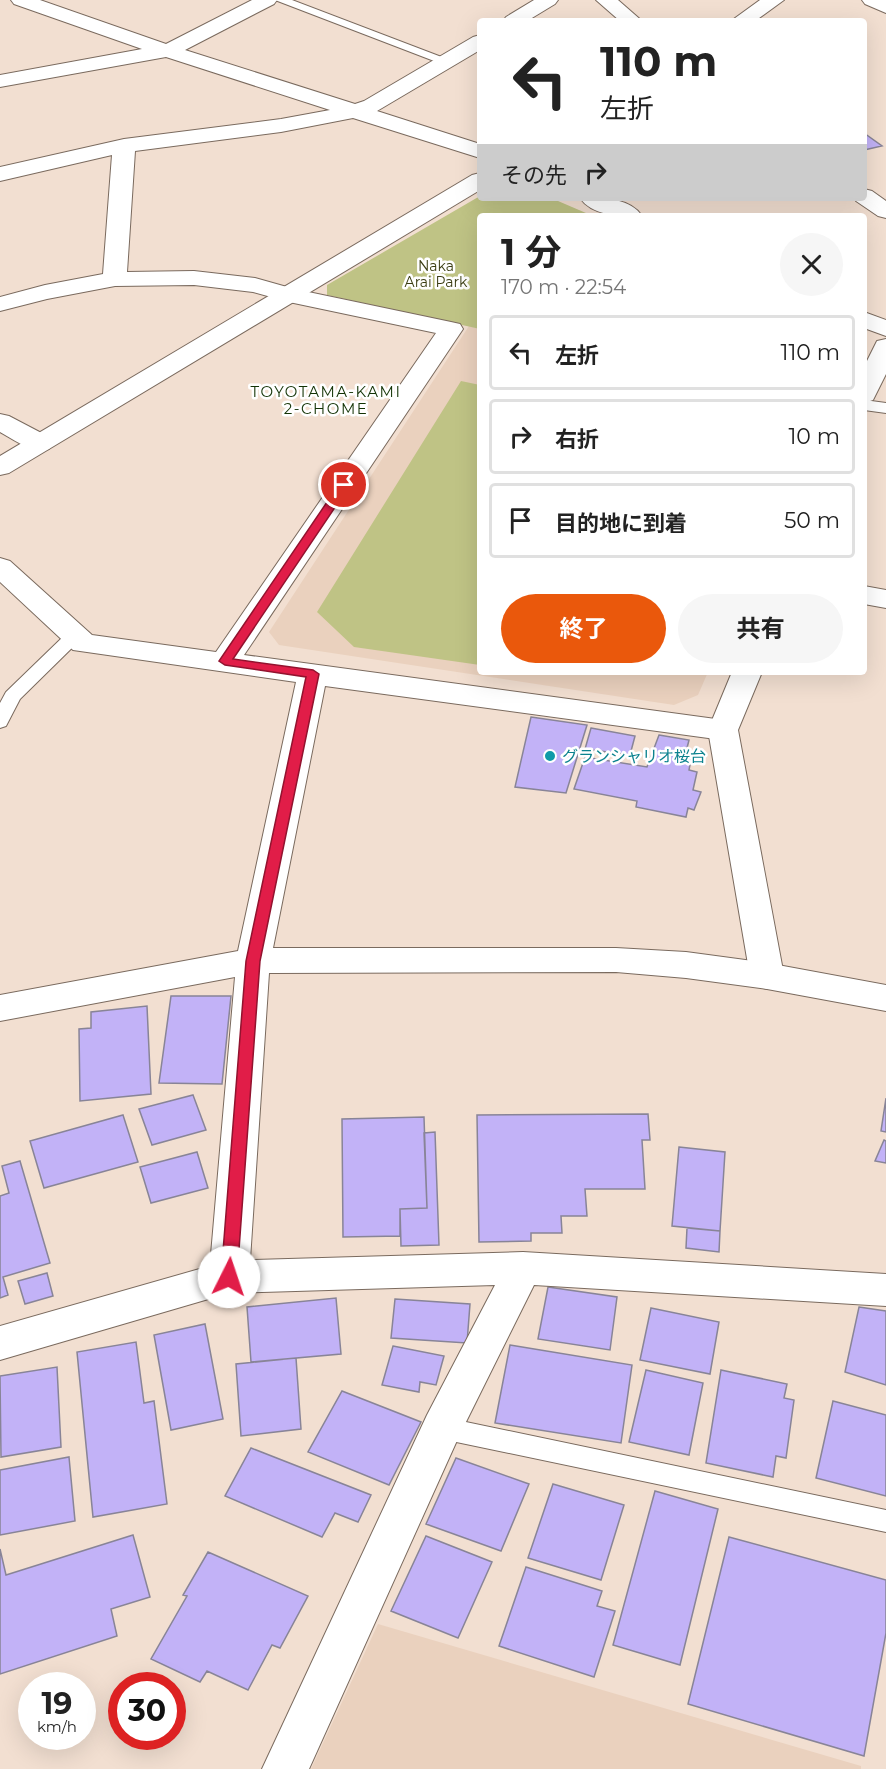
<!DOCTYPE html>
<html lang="ja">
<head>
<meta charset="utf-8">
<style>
	:root { --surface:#fff; --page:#f6f6f6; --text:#222; --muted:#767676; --line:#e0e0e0; --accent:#ea580c }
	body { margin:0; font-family:Montserrat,"Noto Sans JP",sans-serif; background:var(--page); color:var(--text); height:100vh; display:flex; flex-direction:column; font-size:22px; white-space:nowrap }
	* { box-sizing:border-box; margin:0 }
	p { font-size:20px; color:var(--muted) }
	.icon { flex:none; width:33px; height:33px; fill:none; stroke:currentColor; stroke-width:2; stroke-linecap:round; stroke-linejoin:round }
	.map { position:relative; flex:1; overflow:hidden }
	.drawer { position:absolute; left:477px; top:213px; width:390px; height:462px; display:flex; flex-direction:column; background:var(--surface); border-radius:6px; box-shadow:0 6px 24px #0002 }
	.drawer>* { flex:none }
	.hud { position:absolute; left:477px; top:18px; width:390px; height:183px; border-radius:6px; box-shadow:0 6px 24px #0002; background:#fff; color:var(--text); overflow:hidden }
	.speed { position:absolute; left:18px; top:1672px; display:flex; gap:12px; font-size:30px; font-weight:700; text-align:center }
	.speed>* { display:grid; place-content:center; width:78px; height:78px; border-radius:50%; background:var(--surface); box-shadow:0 6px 24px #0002; line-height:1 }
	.speed small { font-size:15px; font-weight:400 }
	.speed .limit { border:9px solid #d22; background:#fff; color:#111 }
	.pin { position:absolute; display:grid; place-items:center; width:51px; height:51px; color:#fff; margin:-26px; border:3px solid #fff; border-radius:50%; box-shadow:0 2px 6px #0007 }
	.me { position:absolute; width:66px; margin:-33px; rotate:4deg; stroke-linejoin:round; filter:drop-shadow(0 0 4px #0008) }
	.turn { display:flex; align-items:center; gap:21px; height:126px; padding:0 24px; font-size:27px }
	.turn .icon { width:78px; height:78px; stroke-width:2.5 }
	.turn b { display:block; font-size:42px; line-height:51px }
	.then { display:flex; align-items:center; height:57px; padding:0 24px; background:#0003; gap:12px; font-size:22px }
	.round { display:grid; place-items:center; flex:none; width:63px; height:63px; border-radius:32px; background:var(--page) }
	.overview { display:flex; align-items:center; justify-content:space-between; height:102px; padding:0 24px }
	h1 { font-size:36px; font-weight:700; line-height:45px }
	.primary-button { display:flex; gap:12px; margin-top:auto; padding:12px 24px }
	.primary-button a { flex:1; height:69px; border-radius:36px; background:var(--accent); color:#fff; font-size:24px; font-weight:700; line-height:69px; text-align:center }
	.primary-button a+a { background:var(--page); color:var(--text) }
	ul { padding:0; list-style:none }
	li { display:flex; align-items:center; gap:18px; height:75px; margin:0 12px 9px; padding:0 12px; border:3px solid var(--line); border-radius:6px }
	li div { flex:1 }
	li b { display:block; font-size:22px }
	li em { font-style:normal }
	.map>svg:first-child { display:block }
	.built { fill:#ead1be }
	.green { fill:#bfc385 }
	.building { fill:#c2b2f7; stroke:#888497; stroke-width:1.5 }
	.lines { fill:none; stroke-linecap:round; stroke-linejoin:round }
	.lane-casing { stroke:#7a6a5e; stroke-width:2 }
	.street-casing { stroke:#7a6a5e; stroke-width:2 }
	.secondary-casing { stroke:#7a6a5e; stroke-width:2 }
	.lane { fill:#fff; fill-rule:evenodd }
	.street { fill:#fff; fill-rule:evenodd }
	.secondary { fill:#fff; fill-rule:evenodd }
	.route { fill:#e11d48; stroke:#92132f; stroke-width:1.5 }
	.culture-dot { fill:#0f9aa8; stroke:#fff; stroke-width:2 }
	.labels { text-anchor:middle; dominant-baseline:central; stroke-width:5; stroke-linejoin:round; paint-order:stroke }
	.far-park-label { font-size:14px; fill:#3a3c12; stroke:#fff }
	.far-neighbourhood-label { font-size:15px; letter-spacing:1.5px; fill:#133305; stroke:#fff }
	.culture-label { font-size:16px; fill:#0d838f; stroke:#fff; text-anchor:start }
</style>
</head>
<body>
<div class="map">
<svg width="886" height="1769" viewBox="0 0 886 1769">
	<rect width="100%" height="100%" fill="#f2dfd1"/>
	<path class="built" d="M469 326 480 329V672H708L698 695 674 705 279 645 269 632Z
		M378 1624 861 1766V1769H311Z"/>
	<path class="green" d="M480 196V198H551L593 216H480V329L327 295V285Z
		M461 381 480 385V665L354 647 317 612Z"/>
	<path class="building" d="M864 133 882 146 864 150Z
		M531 717 587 725 566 793 515 787Z
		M591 728 635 736 630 755 585 749Z
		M659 735 689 740 686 752 692 754 689 770 697 772 693 790 701 792 694 810 688 808 686 817 636 807 637 801 574 789 585 757 647 767Z
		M171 996H231L222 1084 159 1083Z
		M147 1006 151 1094 80 1101 79 1029 91 1028V1012Z
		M193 1095 206 1130 152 1145 139 1109Z
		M886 1098V1132L881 1131Z
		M648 1114 650 1140H642L645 1189H585L587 1216H561L562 1233H531V1241L479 1242 477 1115Z
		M123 1115 138 1162 44 1188 30 1141Z
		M424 1117 427 1208 400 1209V1236L343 1237 342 1119Z
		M435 1132 439 1245 401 1246 400 1209 427 1208 424 1133Z
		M884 1140 886 1141V1163L875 1161Z
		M679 1147 725 1152 720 1231 672 1226Z
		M197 1152 208 1188 151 1203 140 1167Z
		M20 1161 50 1263 3 1277 8 1295 0 1298V1196L9 1193 2 1166Z
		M687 1228 720 1231 719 1252 686 1248Z
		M47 1273 53 1296 25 1304 18 1281Z
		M548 1287 617 1297 610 1350 538 1339Z
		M336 1298 341 1354 251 1362 247 1307Z
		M395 1299 470 1304 467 1343 391 1338Z
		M859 1307 886 1311V1385L845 1372Z
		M651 1308 719 1322 710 1374 640 1360Z
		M205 1324 223 1419 171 1430 154 1335Z
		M136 1342 144 1403 154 1401 167 1504 93 1517 77 1352Z
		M510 1345 632 1365 621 1443 495 1423Z
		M393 1346 444 1356 436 1385 420 1382 419 1392 382 1385Z
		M296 1358 301 1429 241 1436 236 1364Z
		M57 1367 61 1447 1 1457 0 1376Z
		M646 1370 703 1383 689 1455 629 1442Z
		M721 1370 787 1384 784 1398 794 1400 786 1458 776 1456 773 1477 706 1463Z
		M342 1391 421 1422 389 1485 308 1452Z
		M833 1401 886 1415V1496L816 1478Z
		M251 1448 371 1495 358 1522 335 1513 322 1537 225 1496Z
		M69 1457 75 1521 0 1535V1470Z
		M456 1458 529 1484 501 1551 426 1524Z
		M553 1484 624 1505 601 1580 528 1558Z
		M655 1491 718 1509 680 1665 613 1645Z
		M133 1535 150 1597 111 1609 117 1636 0 1674V1549L6 1575Z
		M426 1536 492 1562 458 1638 391 1611Z
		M729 1537 886 1580V1633L864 1756 688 1704Z
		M208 1552 308 1596 280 1648 272 1645 248 1690 207 1671 200 1682 151 1659 187 1596 183 1595Z
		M526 1567 602 1591 597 1606 615 1611 594 1677 499 1646Z"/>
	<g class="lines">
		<g class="lane-casing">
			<path id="lane" d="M275 0H292L452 61 450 64H442Z
				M864 400 886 403V413L864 410Z
				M73 632 79 633 82 637 79 641 20 699 6 726 0 728V703L6 692 67 633Z
				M442 1417 886 1510V1532L442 1439 433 1436 430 1428 433 1420Z"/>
		</g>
		<g class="street-casing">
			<path id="street" d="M11 0H40L166 44 252 0H277L274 4 185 50 355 104 364 101 473 37 480 35V50L377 111 480 144V158L353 118 281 132 135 151 127 272 194 271 255 278 294 289 451 322 460 324 463 329 244 655 723 720 734 723 738 730 734 737 723 740 325 686 273 948H616L686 952 767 963 886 985V1011L767 989 686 978 616 972 269 973 250 1260 523 1252 886 1274V1306L534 1285 459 1436 309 1769H262L427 1415 495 1285 229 1293 0 1360V1326L210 1266 235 977 0 1021V995L238 951 296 682 73 650 0 582V558L10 561 92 635 216 652 436 333 289 302 253 292 194 285 115 286 47 299 0 311V297L45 285 103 274 112 155 0 181V167L124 139 281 119 330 110 166 57 0 87V75L142 49 14 4Z
				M534 0H558L555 4 527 21H503L506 17Z
				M862 0H886V13L865 4Z
				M580 198C600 198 630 197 642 216 622 216 593 217 580 198Z
				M864 312 886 320V336L864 328Z
				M0 414 9 416 49 437 53 443 49 449C31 453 16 441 0 432Z
				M864 586 886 590V608L864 604Z"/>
		</g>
		<g class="secondary-casing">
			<path id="secondary" d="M596 0H618L642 21H620Z
				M760 0H784L755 21H731Z
				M480 173V190L9 473 0 475V456L472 175Z
				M864 189 872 191 886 201V218L878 216 856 201 854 198H864Z
				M886 339V374L873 400 864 403V367L877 341Z
				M732 672H762L738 730 784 976 779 985 767 989 755 985 750 976 708 730Z"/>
		</g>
		<use href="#lane" class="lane"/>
		<use href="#street" class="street"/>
		<use href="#secondary" class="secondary"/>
	</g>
	<path class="route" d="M344 482 350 485 233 659 313 670 319 674 260 961 237 1277 235 1282 229 1283 223 1282 221 1277 246 961 306 677 225 665 219 661 340 483Z"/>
	<circle class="culture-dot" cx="550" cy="756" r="6"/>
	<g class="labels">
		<g class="far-park-label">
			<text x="436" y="266">Naka<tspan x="436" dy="16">Arai Park</tspan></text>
		</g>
		<g class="far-neighbourhood-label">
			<text x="326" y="391">TOYOTAMA-KAMI<tspan x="326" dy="17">2-CHOME</tspan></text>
		</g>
		<g class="culture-label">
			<text x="562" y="756">グランシャリオ桜台</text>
		</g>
	</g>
</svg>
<div class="speed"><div>19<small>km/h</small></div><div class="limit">30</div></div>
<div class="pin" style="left:344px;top:485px;background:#d93025"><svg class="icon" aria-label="arrive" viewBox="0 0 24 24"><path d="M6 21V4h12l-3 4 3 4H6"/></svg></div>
<svg class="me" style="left:229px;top:1277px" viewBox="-20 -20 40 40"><circle r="19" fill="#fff"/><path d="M0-13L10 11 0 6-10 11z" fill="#e11d48"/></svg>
<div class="hud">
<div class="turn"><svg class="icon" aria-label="left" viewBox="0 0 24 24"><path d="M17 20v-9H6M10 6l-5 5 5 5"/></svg><div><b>110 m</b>左折</div></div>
<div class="then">その先<svg class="icon" aria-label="right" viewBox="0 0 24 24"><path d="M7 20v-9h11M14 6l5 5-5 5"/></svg></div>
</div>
<section class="drawer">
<div class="overview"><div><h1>1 分</h1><p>170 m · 22:54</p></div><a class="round"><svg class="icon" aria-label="close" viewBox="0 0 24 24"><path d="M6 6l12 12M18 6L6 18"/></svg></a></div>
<ul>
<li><svg class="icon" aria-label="left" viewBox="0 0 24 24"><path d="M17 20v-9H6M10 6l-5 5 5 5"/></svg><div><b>左折</b></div><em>110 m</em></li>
<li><svg class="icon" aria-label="right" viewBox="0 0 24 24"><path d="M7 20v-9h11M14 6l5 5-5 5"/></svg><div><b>右折</b></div><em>10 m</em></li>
<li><svg class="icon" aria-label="arrive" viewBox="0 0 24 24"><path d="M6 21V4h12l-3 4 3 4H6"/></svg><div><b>目的地に到着</b></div><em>50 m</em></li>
</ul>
<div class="primary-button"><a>終了</a><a>共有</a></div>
</section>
</div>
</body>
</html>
